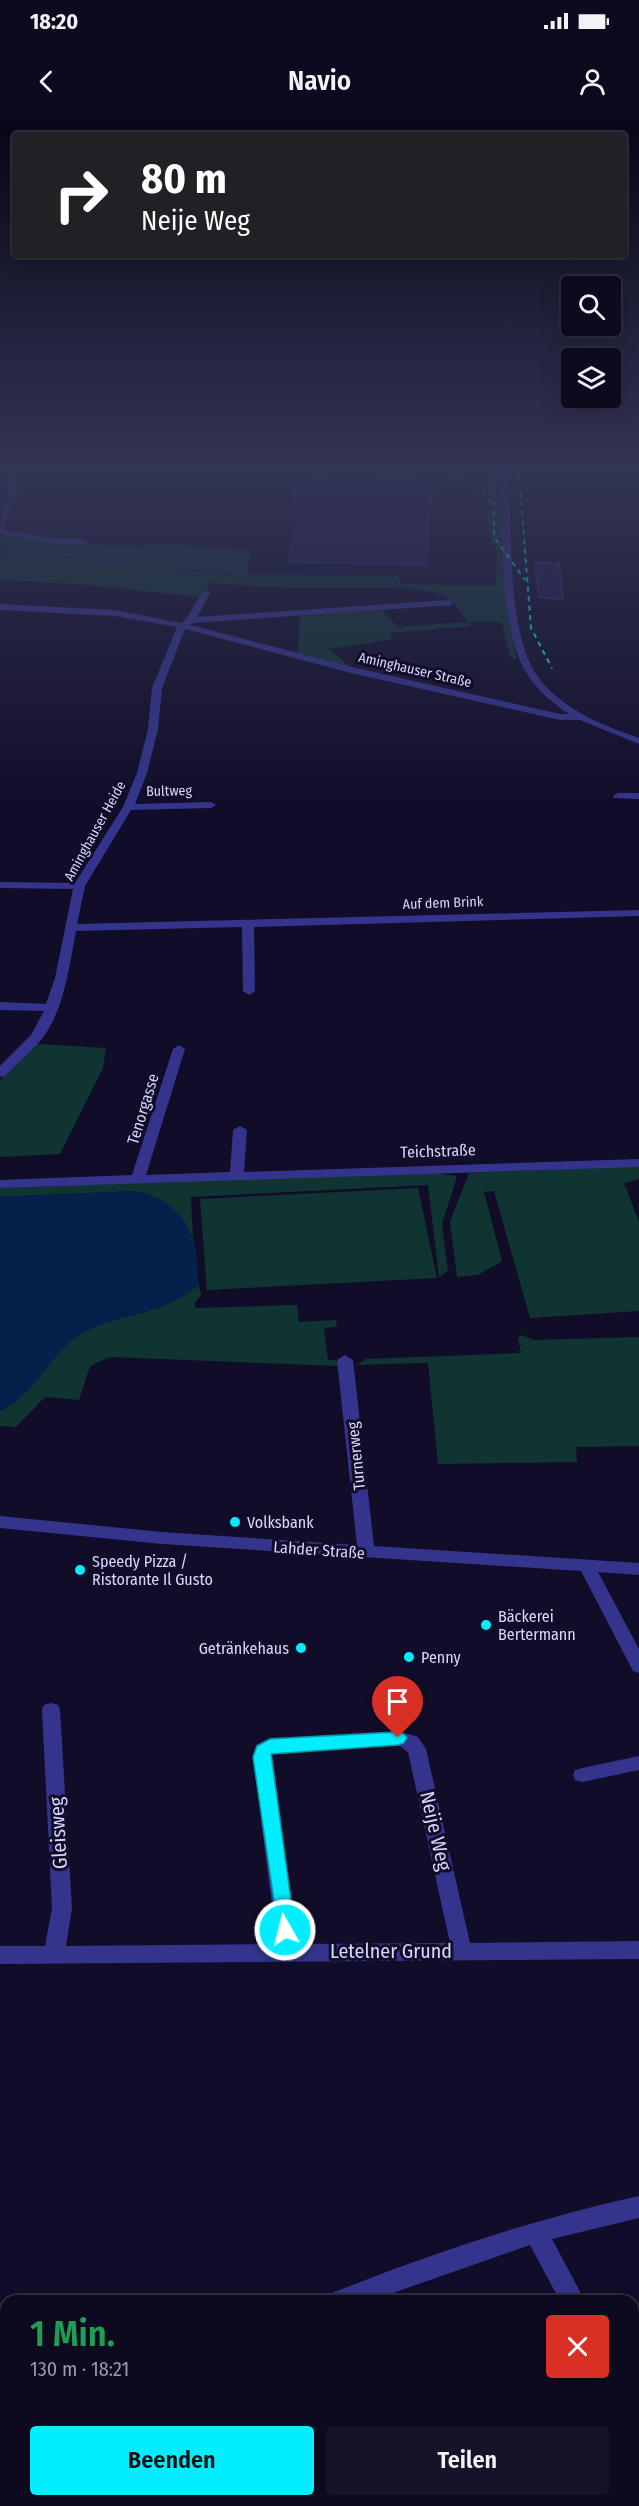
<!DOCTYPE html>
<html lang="de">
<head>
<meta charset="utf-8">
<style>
	:root { --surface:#0d0a1f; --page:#161328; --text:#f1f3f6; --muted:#9a9aa4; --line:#2d2b3d; --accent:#02eeff }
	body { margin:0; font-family:"Fira Sans Condensed",sans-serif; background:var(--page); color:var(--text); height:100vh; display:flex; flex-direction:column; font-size:22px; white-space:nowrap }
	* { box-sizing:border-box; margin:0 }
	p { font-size:20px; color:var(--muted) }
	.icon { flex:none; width:33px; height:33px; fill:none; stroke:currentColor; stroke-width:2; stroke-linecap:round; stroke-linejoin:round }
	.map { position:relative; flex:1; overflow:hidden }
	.panel { position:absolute; left:0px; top:2175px; width:639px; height:212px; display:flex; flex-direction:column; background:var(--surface); border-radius:18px 18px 0 0; box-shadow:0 6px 24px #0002,0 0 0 2px var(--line) }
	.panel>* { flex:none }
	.guide { position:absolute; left:12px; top:12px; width:615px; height:126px; border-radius:6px; box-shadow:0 6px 24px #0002,0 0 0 2px var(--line); background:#202124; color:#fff; overflow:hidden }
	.fabs { position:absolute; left:561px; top:156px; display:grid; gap:12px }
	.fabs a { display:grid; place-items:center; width:60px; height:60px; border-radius:6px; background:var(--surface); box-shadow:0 6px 24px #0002,0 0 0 2px var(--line); font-size:30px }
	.pin { position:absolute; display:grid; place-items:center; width:51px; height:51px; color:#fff; margin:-62px -26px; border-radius:50% 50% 50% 0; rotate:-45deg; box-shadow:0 0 6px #0007 }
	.pin .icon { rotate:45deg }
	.me { position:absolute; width:66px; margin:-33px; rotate:352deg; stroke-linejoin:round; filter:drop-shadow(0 0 4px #0008) }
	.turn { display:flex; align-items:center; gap:21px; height:126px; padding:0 30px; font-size:27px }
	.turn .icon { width:78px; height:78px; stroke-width:2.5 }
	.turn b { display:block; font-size:42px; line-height:51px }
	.round { display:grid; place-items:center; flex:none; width:63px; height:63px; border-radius:6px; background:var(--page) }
	.overview { display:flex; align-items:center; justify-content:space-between; height:102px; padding:0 30px }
	h1 { font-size:36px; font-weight:600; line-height:45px; color:#1e9e55 }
	.button { display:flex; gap:12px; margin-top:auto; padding:12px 30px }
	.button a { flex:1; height:69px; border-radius:6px; background:var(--accent); color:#111; font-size:24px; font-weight:600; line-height:69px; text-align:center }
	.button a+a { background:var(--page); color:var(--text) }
	.status { display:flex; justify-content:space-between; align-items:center; height:42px; padding:0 30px; background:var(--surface); direction:ltr }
	.status svg { height:16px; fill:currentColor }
	header { display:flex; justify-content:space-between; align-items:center; height:78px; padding:0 30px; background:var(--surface); font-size:27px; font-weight:600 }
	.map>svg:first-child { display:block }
	.green { fill:#103431 }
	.water { fill:#05214b }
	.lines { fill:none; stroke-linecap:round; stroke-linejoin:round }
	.stream { stroke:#05214b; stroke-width:2 }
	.building { fill:#20174c; stroke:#35277a; stroke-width:1.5 }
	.minor { fill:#34348d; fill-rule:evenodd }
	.rail { stroke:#02eeff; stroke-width:2; stroke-dasharray:5 4.5; stroke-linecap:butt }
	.route { fill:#02eeff; stroke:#019ba6; stroke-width:1.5 }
	.poi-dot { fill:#02eeff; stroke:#110d29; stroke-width:2 }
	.labels { text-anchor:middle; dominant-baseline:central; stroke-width:6; stroke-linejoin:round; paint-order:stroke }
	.far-street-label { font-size:14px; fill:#d9d6ff; stroke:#110d29 }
	.street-label { font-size:16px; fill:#d9d6ff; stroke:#110d29 }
	.poi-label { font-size:16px; fill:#d9d6ff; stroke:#110d29; text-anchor:start }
	.near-street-label { font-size:20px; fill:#d9d6ff; stroke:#110d29 }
</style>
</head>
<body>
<div class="status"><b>18:20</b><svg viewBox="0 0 49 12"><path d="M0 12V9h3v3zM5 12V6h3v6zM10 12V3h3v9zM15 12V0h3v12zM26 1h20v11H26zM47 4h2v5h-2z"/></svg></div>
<header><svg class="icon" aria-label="back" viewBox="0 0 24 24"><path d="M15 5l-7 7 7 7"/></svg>Navio<svg class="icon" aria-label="person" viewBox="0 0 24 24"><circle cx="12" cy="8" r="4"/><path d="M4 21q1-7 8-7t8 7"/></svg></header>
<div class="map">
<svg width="639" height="2386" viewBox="0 0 639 2386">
	<rect width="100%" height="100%" fill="#110d29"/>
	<path class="green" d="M484 353H501L510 507 517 539 510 537 501 502H470L471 506 389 513 394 519 329 529 350 547 298 535 300 495 381 490 398 507 468 502 453 481 435 472 414 468H299L222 464 211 461 202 477 78 464 0 460 1 415 62 424 147 427 150 423 251 431 247 454 398 455 401 464 496 466 497 431 490 417Z
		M36 924 106 928 103 948 60 1034 0 1037V960Z
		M639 1046V1059L624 1063 639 1102V1191L530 1198 494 1071 484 1072 502 1141 478 1155 457 1157 450 1102 469 1053Z
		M436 1053 456 1056V1060L442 1104 448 1151 439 1157 428 1065 191 1077 193 1119C176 1091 168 1078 135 1071L0 1077V1067Z
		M418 1068 437 1158 207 1170 200 1079Z
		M199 1165 201 1175 194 1184 196 1188 297 1185 299 1202 336 1200 337 1207 324 1208 328 1240H336L339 1246 110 1237 90 1246 79 1280 45 1277 16 1307 0 1306V1291C31 1277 44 1245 69 1223 92 1202 125 1198 154 1189 171 1184 185 1176 199 1165Z
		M522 1215 534 1220 639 1217V1326L576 1327 577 1342 438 1344 428 1243 356 1245 366 1239 521 1233 518 1218Z"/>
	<path class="water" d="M135 1071C162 1077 184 1091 193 1119 198 1133 196 1151 199 1165 185 1176 171 1184 154 1189 125 1198 92 1202 69 1223 44 1245 31 1277 0 1291V1077Z"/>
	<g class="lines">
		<path class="stream" d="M0 429 239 456H391L396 462 395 467 437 473 451 480"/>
	</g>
	<path class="building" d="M307 353 433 355 426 445 288 442 298 396H290L296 369 304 370Z
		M535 443H559L563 480 539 477Z"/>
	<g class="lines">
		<path class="minor" d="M10 353H18L19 368 2 410 61 419H83L87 422 86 424 61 425 0 414C0 393 11 375 10 353Z
			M501 353H509C512 407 506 513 538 557 562 589 602 605 639 618V624L580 600H560L351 553 185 509 162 568 158 609 147 653 135 684 211 682 216 685 211 688 131 690 85 766 77 804 639 790V796L254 807 255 871 249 875 243 871 242 807 76 811C69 848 64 891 41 920 30 933 16 944 5 956L0 957V946L31 915 44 891 0 890V882L46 884 55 858 73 769 0 768V762L75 763 123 687 137 653 148 609 152 568 177 507 115 496 0 490V484L115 490 181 503C193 495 195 477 206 470L210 473 197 497 449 480 453 483 452 485 193 503 190 505 352 547 560 594H569C554 584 539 572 529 557 497 511 504 409 501 353Z
			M618 673H639V679L614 678 613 676Z
			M179 925 185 929 146 1055 230 1052 233 1010 240 1006 247 1010 244 1052 639 1039V1047L0 1068V1060L132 1055 173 929Z
			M345 1235 353 1240 374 1426 639 1443V1455L598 1452 639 1529V1553L633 1551 581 1451 162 1424 0 1408V1396L162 1412 357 1425 337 1240Z
			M51 1583 58 1585 60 1590 72 1788 66 1826 277 1824 253 1637 256 1625 270 1618 398 1611 418 1617 426 1629 470 1823 639 1821V1839L0 1844V1826H45L52 1788 42 1590 44 1585ZM398 1625 408 1632 450 1823 297 1824 272 1633Z
			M639 1636V1650L582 1662 575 1660 573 1655 575 1650 582 1648Z
			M639 2076V2098L552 2119 585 2181H560L530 2125 370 2181H328L332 2173C432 2133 534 2099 639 2076Z
			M633 2278 639 2280V2313L633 2311Z
			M6 2296V2320L0 2322V2298Z
			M124 2380H149L151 2386H125Z
			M284 2380H309L312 2386H286Z"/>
		<path class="rail" d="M440 353 478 366 492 384
			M494 353V417L525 460
			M519 353 531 508 552 548"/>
	</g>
	<linearGradient id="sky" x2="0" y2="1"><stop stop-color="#090717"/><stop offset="0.51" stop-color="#323554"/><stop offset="1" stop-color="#323554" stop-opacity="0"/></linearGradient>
	<rect width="639" height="687" fill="url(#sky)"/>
	<path class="route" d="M398 1612 404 1614 407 1618 404 1623 398 1625 271 1634 295 1810 292 1815 285 1817 279 1815 253 1637 257 1626 270 1619Z"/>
	<g class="poi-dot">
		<circle cx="235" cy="1402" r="6"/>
		<circle cx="80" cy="1450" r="6"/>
		<circle cx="486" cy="1505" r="6"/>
		<circle cx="301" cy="1528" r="6"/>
		<circle cx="409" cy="1537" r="6"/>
	</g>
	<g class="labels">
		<g class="far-street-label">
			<text transform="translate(415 550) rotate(13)">Aminghauser Straße</text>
			<text transform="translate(169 671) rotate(-1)">Bultweg</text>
			<text transform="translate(95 711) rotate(-61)">Aminghauser Heide</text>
			<text transform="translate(443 783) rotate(-2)">Auf dem Brink</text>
		</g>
		<g class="street-label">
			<text transform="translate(143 989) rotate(-73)">Tenorgasse</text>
			<text transform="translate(438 1031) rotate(-2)">Teichstraße</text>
			<text transform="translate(356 1336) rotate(-96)">Turnerweg</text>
			<text transform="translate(319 1430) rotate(4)">Lahder Straße</text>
		</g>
		<g class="poi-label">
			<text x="247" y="1402">Volksbank</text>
			<text x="92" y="1441">Speedy Pizza /<tspan x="92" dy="18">Ristorante Il Gusto</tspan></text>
			<text x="498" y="1496">Bäckerei<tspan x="498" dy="18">Bertermann</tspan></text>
			<text x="289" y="1528" text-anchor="end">Getränkehaus</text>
			<text x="421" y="1537">Penny</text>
		</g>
		<g class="near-street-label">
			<text transform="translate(436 1711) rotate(77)">Neije Weg</text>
			<text transform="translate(58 1713) rotate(-93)">Gleisweg</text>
			<text x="391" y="1831">Letelner Grund</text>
		</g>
	</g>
</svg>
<div class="fabs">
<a><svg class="icon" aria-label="search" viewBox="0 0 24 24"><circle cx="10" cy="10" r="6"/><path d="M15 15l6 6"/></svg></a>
<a><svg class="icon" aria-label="layers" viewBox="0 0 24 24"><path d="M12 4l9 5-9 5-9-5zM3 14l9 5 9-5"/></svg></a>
</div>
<div class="pin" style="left:398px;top:1618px;background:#d93025"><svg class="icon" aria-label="arrive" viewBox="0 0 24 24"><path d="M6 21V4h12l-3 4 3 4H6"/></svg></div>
<svg class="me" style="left:285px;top:1810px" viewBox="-20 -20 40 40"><circle r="17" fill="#02eeff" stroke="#fff" stroke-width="3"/><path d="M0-11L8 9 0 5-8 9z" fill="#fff"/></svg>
<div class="guide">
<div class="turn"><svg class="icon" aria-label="right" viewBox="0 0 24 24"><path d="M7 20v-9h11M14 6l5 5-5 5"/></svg><div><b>80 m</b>Neije Weg</div></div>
</div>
<section class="panel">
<div class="overview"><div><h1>1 Min.</h1><p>130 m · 18:21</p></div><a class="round" style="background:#d93025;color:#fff"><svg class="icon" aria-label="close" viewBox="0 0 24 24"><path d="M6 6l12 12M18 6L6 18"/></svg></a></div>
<div class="button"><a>Beenden</a><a>Teilen</a></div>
</section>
</div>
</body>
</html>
